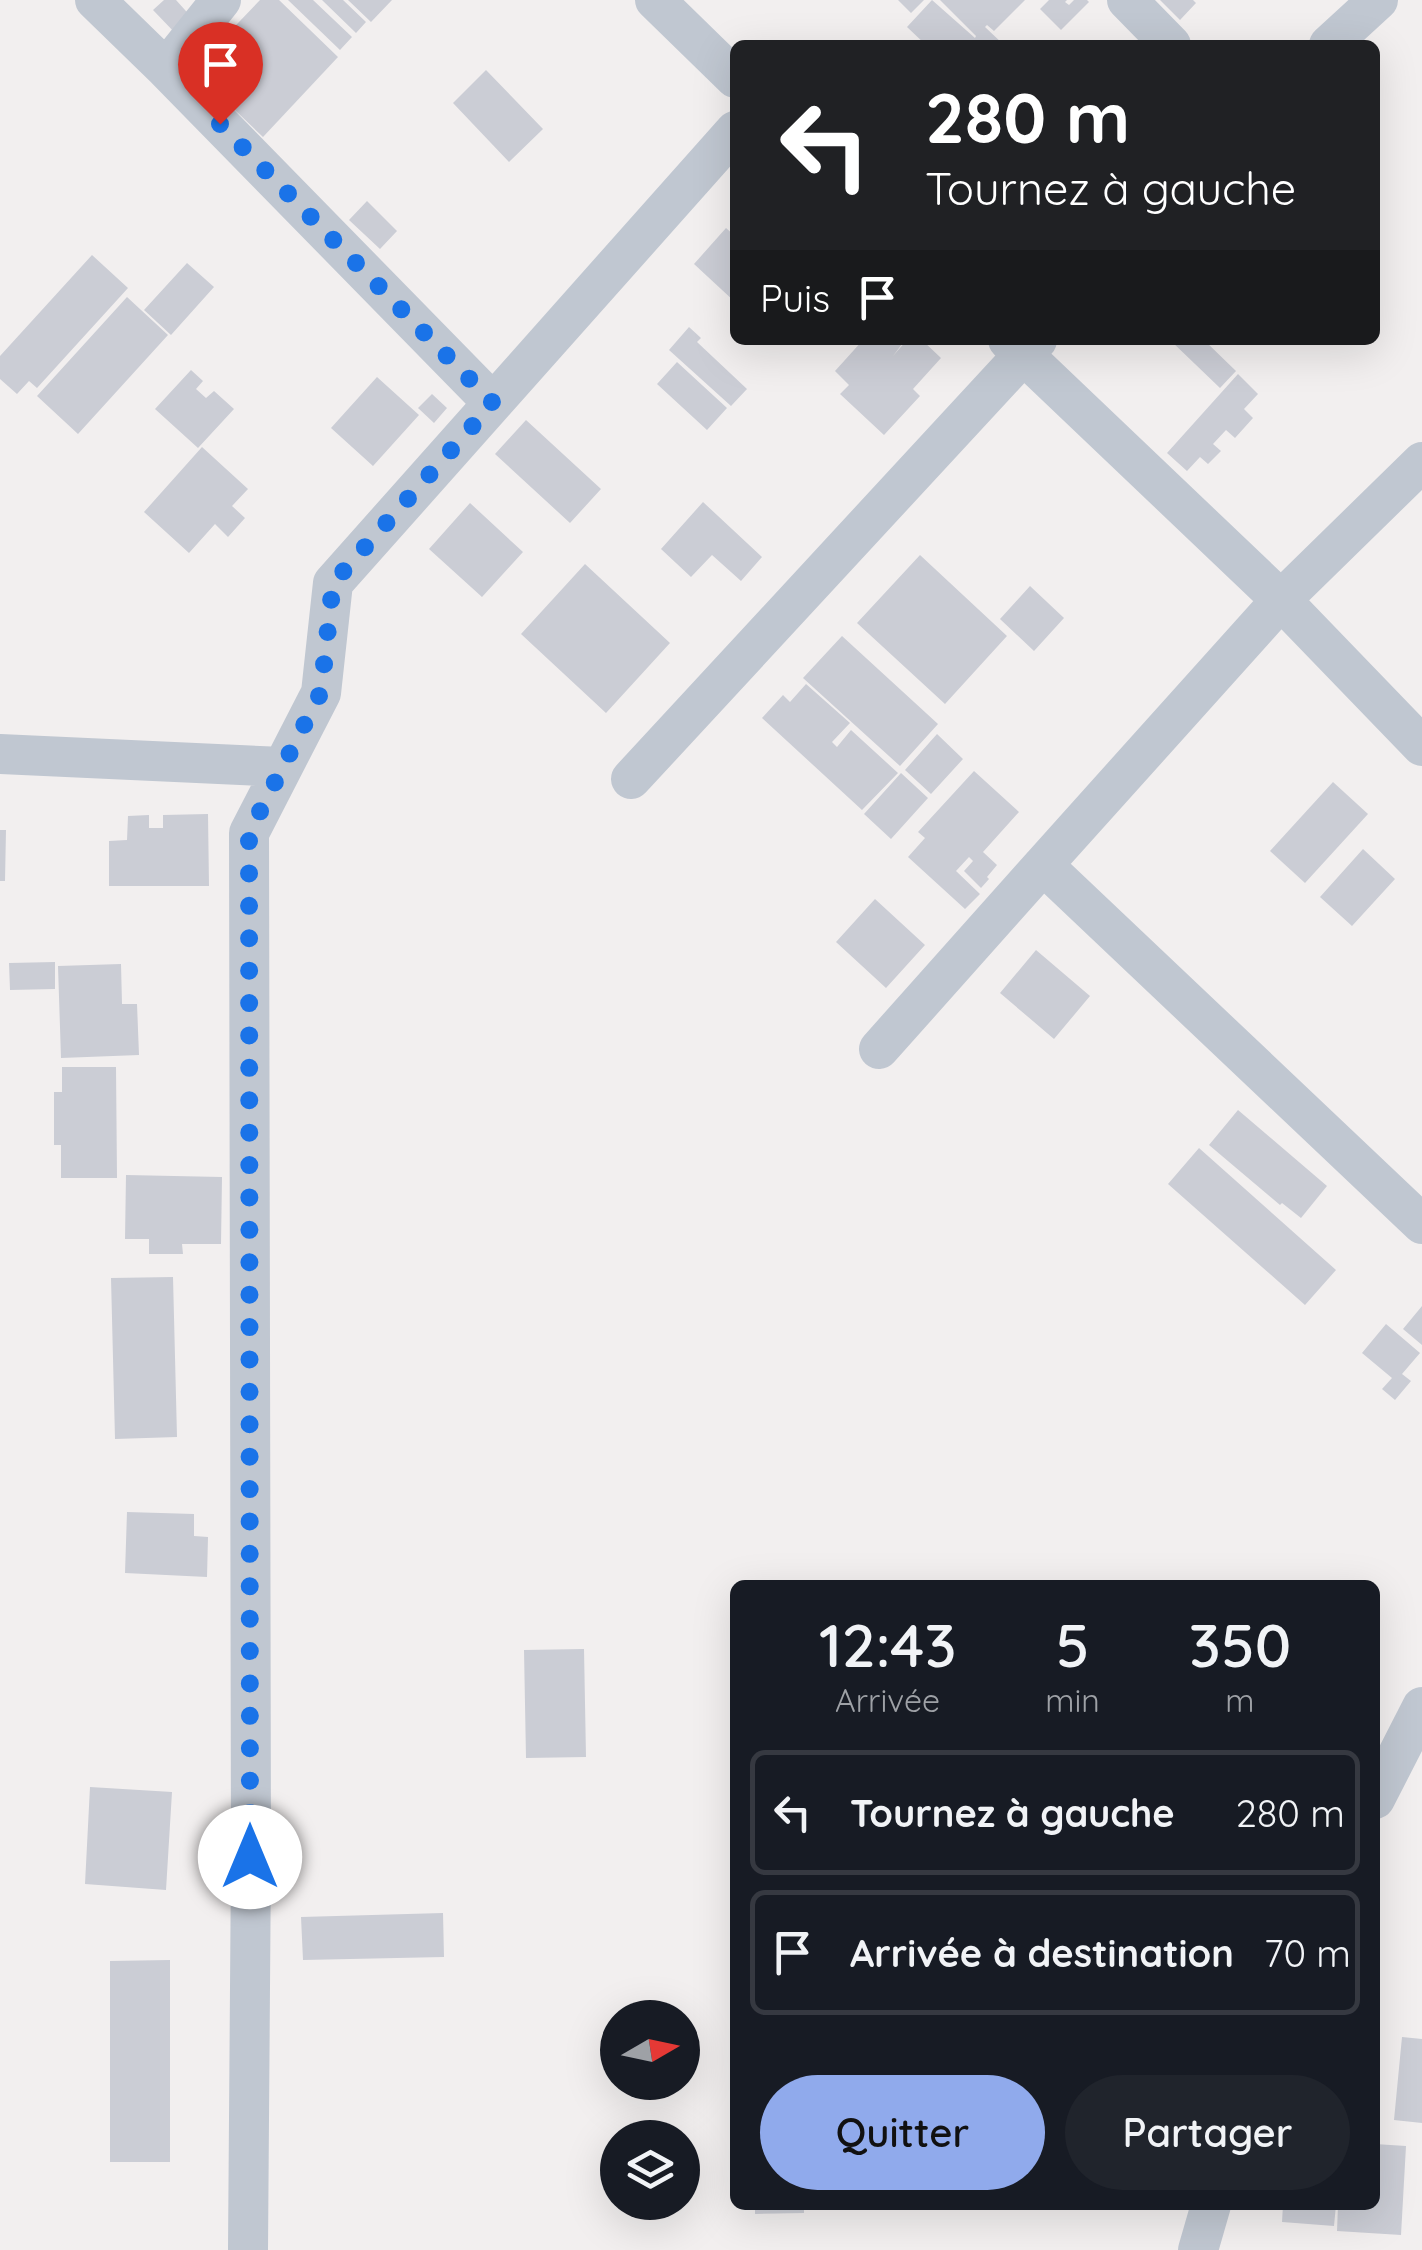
<!DOCTYPE html>
<html lang="fr">
<head>
<meta charset="utf-8">
<style>
	:root { --surface:#171b24; --page:#20242c; --text:#f1f3f6; --muted:#9ea1a6; --line:#363941; --accent:#90aaec }
	body { margin:0; font-family:Quicksand,sans-serif; background:var(--page); color:var(--text); height:100vh; display:flex; flex-direction:column; font-size:38px; white-space:nowrap }
	* { box-sizing:border-box; margin:0 }
	p { font-size:32px; color:var(--muted) }
	.icon { flex:none; width:55px; height:55px; fill:none; stroke:currentColor; stroke-width:2; stroke-linecap:round; stroke-linejoin:round }
	.map { position:relative; flex:1; overflow:hidden }
	.details { position:absolute; left:730px; top:1580px; width:650px; height:630px; display:flex; flex-direction:column; background:var(--surface); border-radius:15px; box-shadow:0 10px 40px #0002 }
	.details>* { flex:none }
	.top-card { position:absolute; left:730px; top:40px; width:650px; height:305px; border-radius:15px; box-shadow:0 10px 40px #0002; background:#202124; color:#fff; overflow:hidden }
	.needle { width:65px; rotate:81deg }
	.tools { position:absolute; left:600px; top:2000px; display:grid; gap:20px }
	.tools a { display:grid; place-items:center; width:100px; height:100px; border-radius:50%; background:var(--surface); box-shadow:0 10px 40px #0002; font-size:50px }
	.pin { position:absolute; display:grid; place-items:center; width:85px; height:85px; color:#fff; margin:-102px -42px; border-radius:50% 50% 50% 0; rotate:-45deg; box-shadow:0 0 10px #0007 }
	.pin .icon { rotate:45deg }
	.me { position:absolute; width:110px; margin:-55px; rotate:0deg; stroke-linejoin:round; filter:drop-shadow(0 0 8px #0008) }
	.turn { display:flex; align-items:center; gap:35px; height:210px; padding:0 30px; font-size:45px }
	.turn .icon { width:130px; height:130px; stroke-width:2.5 }
	.turn b { display:block; font-size:70px; line-height:85px }
	.then { display:flex; align-items:center; height:95px; padding:0 30px; background:#0003; gap:20px; font-size:38px }
	.eta { display:flex; justify-content:space-evenly; align-items:center; height:170px; text-align:center }
	.eta b { font-size:60px; font-weight:600; line-height:70px }
	.action { display:flex; gap:20px; margin-top:auto; padding:20px 30px }
	.action a { flex:1; height:115px; border-radius:60px; background:var(--accent); color:#111; font-size:40px; font-weight:600; line-height:115px; text-align:center }
	.action a+a { background:var(--page); color:var(--text) }
	ul { padding:0; list-style:none }
	li { display:flex; align-items:center; gap:30px; height:125px; margin:0 20px 15px; padding:0 10px; border:5px solid var(--line); border-radius:15px }
	li div { flex:1 }
	li b { display:block; font-size:38px }
	li em { font-style:normal }
	.map>svg:first-child { display:block }
	.building { fill:#cbcdd5 }
	.lines { fill:none; stroke-linecap:round; stroke-linejoin:round }
	.minor { stroke:#c0c7d1; stroke-width:40 }
	.route { stroke:#1a73e8; stroke-width:18; stroke-dasharray:0 32.4 }
</style>
</head>
<body>
<div class="map">
<svg width="1422" height="2250" viewBox="0 0 1422 2250">
	<rect width="100%" height="100%" fill="#f2efef"/>
	<path class="building" d="M164 0H176L194 20 177 35 153 10Z
		M260 0H279L338 57 263 137 193 70Z
		M288 0H313L352 37 340 50Z
		M322 0H343L366 22 356 33Z
		M348 0H392L371 22Z
		M898 0H924L911 13Z
		M932 0 975 38 976 36 940 0H1025L994 31 987 25 985 27 1004 45H926L907 27Z
		M1049 0H1067L1065 2 1069 5 1074 0H1087L1089 2 1061 30 1040 9Z
		M1160 0H1193L1196 3 1180 20Z
		M486 70 543 129 509 162 453 103Z
		M367 201 397 231 380 249 349 220Z
		M726 228 735 236V302L694 264Z
		M92 255 128 288 37 388 29 381 17 394 0 379V356Z
		M187 263 214 287 171 335 144 310Z
		M127 297 168 335 78 434 37 396Z
		M689 327 701 338 697 342 747 389 731 406 669 350Z
		M863 340H905L893 356 907 340H922L941 358 913 389 920 396 884 435 840 394 849 385 835 371Z
		M1170 340H1204L1236 371 1220 388Z
		M677 362 727 408 707 430 657 384Z
		M191 370 203 381 196 389 206 398 214 391 234 409 198 448 155 409Z
		M1238 374 1258 394 1244 409 1253 418 1235 438 1226 430 1213 444 1221 451 1208 464 1200 457 1187 471 1167 453Z
		M377 377 419 415 373 466 331 428Z
		M432 394 447 408 434 423 418 408Z
		M526 420 601 489 570 523 495 454Z
		M202 447 248 489 232 506 245 518 228 537 215 524 189 553 144 512Z
		M703 502 762 557 741 581 712 555 691 577 661 549Z
		M470 503 523 552 482 597 429 549Z
		M920 555 1007 636 945 704 857 623Z
		M585 564 670 643 606 713 521 634Z
		M1030 586 1064 618 1034 651 1000 619Z
		M842 636 938 724 900 766 803 678Z
		M806 684 850 723 832 742 837 747 851 730 898 773 862 810 762 718 783 695 790 702Z
		M937 734 963 759 931 794 905 770Z
		M974 771 1019 812 983 852 997 865 987 877 989 879 981 888 964 871 973 861 969 857 956 871 980 894 965 909 908 857 925 838 918 832Z
		M901 773 928 798 891 839 864 814Z
		M1333 782 1368 814 1305 883 1270 851Z
		M208 814 209 886H109V841L127 840 128 816 149 815V828H163V815Z
		M0 830H6L5 881H0Z
		M1363 849 1395 879 1352 926 1320 897Z
		M875 899 925 945 886 988 836 942Z
		M1036 950 1090 996 1054 1039 1000 993Z
		M55 962V989L10 990 9 963Z
		M121 964 122 1004H137L139 1055 61 1058 58 966Z
		M62 1067H116L117 1178H61V1145H54V1092H62Z
		M1238 1110 1327 1186 1301 1218 1282 1203 1280 1205 1209 1145Z
		M1199 1148 1336 1270 1305 1305 1168 1184Z
		M126 1175 222 1177 221 1244H182L183 1254H149V1239H125Z
		M173 1277 177 1437 115 1439 111 1278Z
		M1422 1306V1345L1403 1329Z
		M1386 1324 1420 1353 1402 1374 1411 1381 1395 1400 1382 1389 1392 1378 1362 1353Z
		M127 1512 194 1514V1536L208 1537 207 1577 125 1573Z
		M584 1649 586 1757 526 1758 524 1650Z
		M90 1787 172 1792 166 1890 85 1884Z
		M443 1913 444 1957 303 1960 301 1917Z
		M170 1960V2162H110V1961Z
		M1402 2037 1422 2039V2123L1394 2120Z
		M1375 2144 1406 2146 1401 2235 1337 2231 1338 2205H1375Z
		M755 2205H804V2213L755 2214Z
		M1283 2205H1336L1334 2226 1282 2222Z"/>
	<g class="lines">
		<path class="minor" d="M95 0 166 69 493 403
			M655 0 735 78
			M1127 0 1171 45
			M1329 45 1378 0
			M166 69 221 0
			M1008 340 1281 600 1043 865 1422 1224
			M1422 462 1281 600 1422 746
			M0 754 283 767
			M631 779 1037 340
			M879 1049 1043 865
			M1375 1799 1422 1707
			M248 2250 251 1857 249 833 321 693 333 583 735 131
			M1198 2250 1211 2205"/>
	</g>
	<g class="lines">
		<path class="route" d="M220 124 493 403 333 583 321 692 249 833 250 1857"/>
	</g>
</svg>
<div class="tools">
<a><svg class="needle" viewBox="-14 -14 28 28"><path d="M0-13l5 13h-10z" fill="#e53935"/><path d="M0 13l5-13h-10z" fill="#9ea1a6"/></svg></a>
<a><svg class="icon" aria-label="layers" viewBox="0 0 24 24"><path d="M12 4l9 5-9 5-9-5zM3 14l9 5 9-5"/></svg></a>
</div>
<div class="pin" style="left:220px;top:124px;background:#d93025"><svg class="icon" aria-label="arrive" viewBox="0 0 24 24"><path d="M6 21V4h12l-3 4 3 4H6"/></svg></div>
<svg class="me" style="left:250px;top:1857px" viewBox="-20 -20 40 40"><circle r="19" fill="#fff"/><path d="M0-13L10 11 0 6-10 11z" fill="#1a73e8"/></svg>
<div class="top-card">
<div class="turn"><svg class="icon" aria-label="left" viewBox="0 0 24 24"><path d="M17 20v-9H6M10 6l-5 5 5 5"/></svg><div><b>280 m</b>Tournez à gauche</div></div>
<div class="then">Puis<svg class="icon" aria-label="arrive" viewBox="0 0 24 24"><path d="M6 21V4h12l-3 4 3 4H6"/></svg></div>
</div>
<section class="details">
<div class="eta">
<div><b>12:43</b><p>Arrivée</p></div>
<div><b>5</b><p>min</p></div>
<div><b>350</b><p>m</p></div>
</div>
<ul>
<li><svg class="icon" aria-label="left" viewBox="0 0 24 24"><path d="M17 20v-9H6M10 6l-5 5 5 5"/></svg><div><b>Tournez à gauche</b></div><em>280 m</em></li>
<li><svg class="icon" aria-label="arrive" viewBox="0 0 24 24"><path d="M6 21V4h12l-3 4 3 4H6"/></svg><div><b>Arrivée à destination</b></div><em>70 m</em></li>
</ul>
<div class="action"><a>Quitter</a><a>Partager</a></div>
</section>
</div>
</body>
</html>
